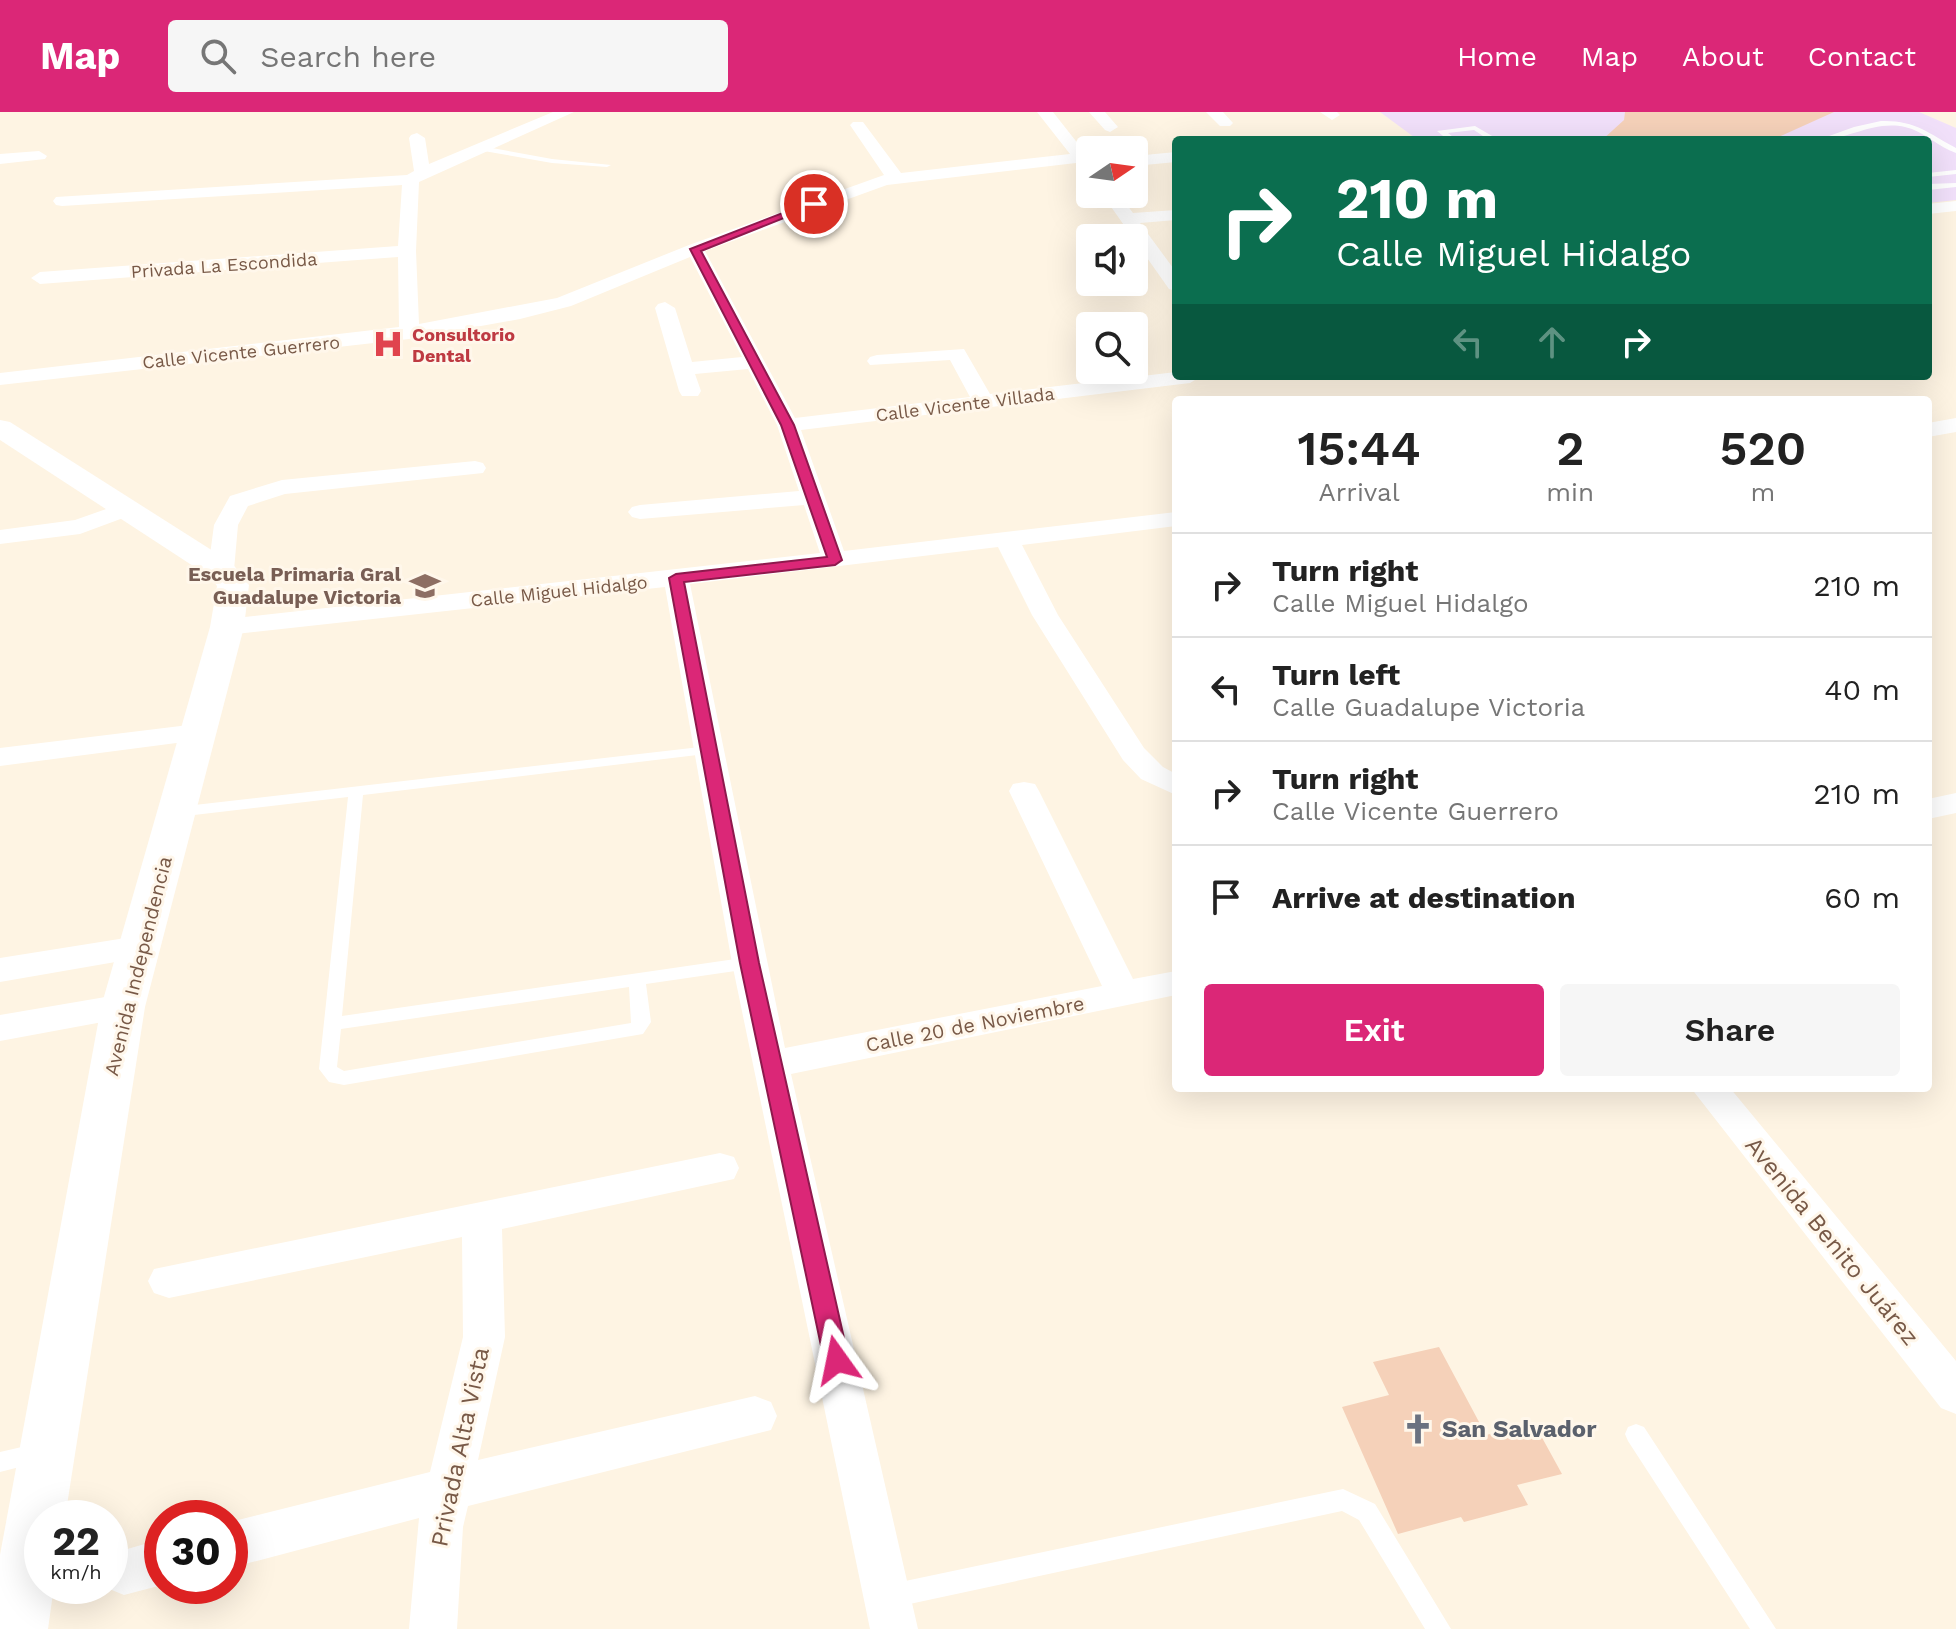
<!DOCTYPE html>
<html lang="en">
<head>
<meta charset="utf-8">
<style>
	:root { --surface:#fff; --page:#f6f6f6; --text:#222; --muted:#767676; --line:#e0e0e0; --accent:#db2777 }
	body { margin:0; font-family:"Work Sans",sans-serif; background:var(--page); color:var(--text); height:100vh; display:flex; flex-direction:column; font-size:30px; white-space:nowrap }
	* { box-sizing:border-box; margin:0 }
	p { font-size:26px; color:var(--muted) }
	.icon { flex:none; width:44px; height:44px; fill:none; stroke:currentColor; stroke-width:2; stroke-linecap:round; stroke-linejoin:round }
	.map { position:relative; flex:1; overflow:hidden }
	.panel { position:absolute; left:1172px; top:284px; width:760px; height:696px; display:flex; flex-direction:column; background:var(--surface); border-radius:8px; box-shadow:0 8px 32px #0002 }
	.panel>* { flex:none }
	.guide { position:absolute; left:1172px; top:24px; width:760px; height:244px; border-radius:8px; box-shadow:0 8px 32px #0002; background:#0b6e4f; color:#fff; overflow:hidden }
	.needle { width:52px; rotate:77deg }
	.fabs { position:absolute; left:1076px; top:24px; display:grid; gap:16px }
	.fabs a { display:grid; place-items:center; width:72px; height:72px; border-radius:8px; background:var(--surface); box-shadow:0 8px 32px #0002; font-size:40px }
	.speed { position:absolute; left:24px; top:1388px; display:flex; gap:16px; font-size:40px; font-weight:700; text-align:center }
	.speed>* { display:grid; place-content:center; width:104px; height:104px; border-radius:50%; background:var(--surface); box-shadow:0 8px 32px #0002; line-height:1 }
	.speed small { font-size:20px; font-weight:400 }
	.speed .limit { border:12px solid #d22; background:#fff; color:#111 }
	.pin { position:absolute; display:grid; place-items:center; width:68px; height:68px; color:#fff; margin:-34px; border:4px solid #fff; border-radius:50%; box-shadow:0 2px 8px #0007 }
	.me { position:absolute; width:88px; margin:-44px; rotate:348deg; stroke-linejoin:round; filter:drop-shadow(0 0 6px #0008) }
	.turn { display:flex; align-items:center; gap:28px; height:168px; padding:0 32px; font-size:36px }
	.turn .icon { width:104px; height:104px; stroke-width:2.5 }
	.turn b { display:block; font-size:56px; line-height:68px }
	.lanes { display:flex; align-items:center; height:76px; padding:0 32px; background:#0003; justify-content:center; gap:40px; direction:ltr }
	.lanes .off { opacity:.35 }
	.eta { display:flex; justify-content:space-evenly; align-items:center; height:136px; text-align:center }
	.eta b { font-size:48px; font-weight:600; line-height:56px }
	.cta { display:flex; gap:16px; margin-top:auto; padding:16px 32px }
	.cta a { flex:1; height:92px; border-radius:8px; background:var(--accent); color:#fff; font-size:32px; font-weight:600; line-height:92px; text-align:center }
	.cta a+a { background:var(--page); color:var(--text) }
	ul { padding:0; list-style:none }
	li { display:flex; align-items:center; gap:24px; height:104px; padding:0 32px; border-top:2px solid var(--line) }
	li div { flex:1 }
	li b { display:block; font-size:30px }
	li em { font-style:normal }
	header { display:flex; align-items:center; gap:48px; box-sizing:border-box; height:112px; padding:0 40px; background:var(--accent); color:#fff }
	header strong { font-size:38px }
	nav { display:flex; gap:44px; margin-inline-start:auto; font-size:28px }
	.search { width:560px; height:72px; background:var(--page); display:flex; align-items:center; gap:20px; box-sizing:border-box; padding:0 28px; border-radius:8px; color:var(--muted); font-size:30px }
	.map>svg:first-child { display:block }
	.education { fill:#f1e0fa }
	.building { fill:#f5d1b9 }
	.lines { fill:none; stroke-linecap:round; stroke-linejoin:round }
	.service { fill:#fff; fill-rule:evenodd }
	.minor { fill:#fff; fill-rule:evenodd }
	.tertiary { fill:#fff; fill-rule:evenodd }
	.route { fill:#db2777; stroke:#8e194d; stroke-width:2 }
	.labels { text-anchor:middle; dominant-baseline:central; stroke-width:6; stroke-linejoin:round; paint-order:stroke }
	.far-street-label { font-size:18px; fill:#785947; stroke:#fff7eb }
	.far-health-label { font-size:18px; font-weight:bold; fill:#be3a42; stroke:#fff7eb; text-anchor:start }
	.education-label { font-size:20px; font-weight:bold; fill:#785e54; stroke:#fff7eb; text-anchor:end }
	.street-label { font-size:20px; fill:#785947; stroke:#fff7eb }
	.near-street-label { font-size:24px; fill:#785947; stroke:#fff7eb }
	.near-worship-label { font-size:24px; font-weight:bold; fill:#5b616d; stroke:#fff7eb; text-anchor:start }
</style>
</head>
<body>
<header>
<strong>Map</strong>
<div class="search"><svg class="icon" aria-label="search" viewBox="0 0 24 24"><circle cx="10" cy="10" r="6"/><path d="M15 15l6 6"/></svg>Search here</div>
<nav><a>Home</a><a>Map</a><a>About</a><a>Contact</a></nav>
</header>
<div class="map">
<svg width="1956" height="1517" viewBox="0 0 1956 1517">
	<rect width="100%" height="100%" fill="#fef4e3"/>
	<path class="education" d="M1380 0H1919L1956 16V88L1928 91V28H1418Z"/>
	<path class="building" d="M1625 0H1834L1772 28H1602L1624 8Z
		M1439 1235 1486 1323 1534 1311 1562 1362 1517 1373 1528 1393 1464 1410 1461 1405 1398 1422 1342 1295 1389 1283 1373 1250Z"/>
	<g class="lines">
		<path class="service" d="M1881 9C1915 8 1928 21 1956 36V41C1938 35 1924 19 1905 15 1874 8 1848 28 1818 28L1854 15Z
			M1475 14 1499 28H1489L1474 18 1448 21 1457 28H1448L1437 19Z
			M481 34 552 47 611 53 607 55 552 51 478 38Z
			M1956 58V62L1928 65V61Z
			M1956 71V75L1928 78V72Z
			M709 634 716 638 714 641 363 683 342 904 749 845 755 847 758 851 755 855 749 857 646 872 651 910 643 922 637 923 344 973 329 970 319 957 348 685 177 705 169 700 177 695ZM629 875 631 911 344 959 337 955 341 917Z
			M1636 1312 1644 1315 1776 1517H1750L1628 1329 1625 1322 1628 1315Z
			M39 1331 47 1334 50 1341 47 1348 0 1360V1340Z
			M1343 1377 1375 1392 1451 1517H1425L1359 1408 1342 1399 891 1496 882 1492 879 1484 882 1476 891 1472Z"/>
		<path class="minor" d="M553 0H574L419 70 416 139 419 212 557 186 689 133 884 63 850 13 853 10H863L901 61 1070 42 1037 0H1053L1090 47V63L1084 61 1076 51 887 73 705 139 795 306 970 285 950 248 870 253 867 249 870 245 877 243 964 237 990 282 1176 260V264L1200 265 1190 271 801 318 844 439 1176 400V414L1022 433 1058 503 1144 636 1163 655 1176 662V683L1141 667 1123 648 1032 503 998 435 690 472 785 936 1102 874 1009 679 1013 672 1024 670 1035 672 1039 679 1133 867 1176 859V883L791 962 918 1517H870L732 851 665 475 227 523 218 521 214 515 218 509 227 507 820 441 804 393 640 407 632 405 628 400 632 395 640 393 799 379 777 313 748 257 695 262 701 279 698 284H682L679 279 655 196 658 192 665 190 675 196 692 250 742 245 690 145 571 194 520 207 409 227 0 273V261L399 215 398 145 40 172 31 166 40 160 398 134 402 73 62 94 56 93 53 89 56 85 407 63 414 59 409 26 411 23 417 21 425 26 429 52Z
			M1089 0H1105L1118 15 1110 20 1105 18Z
			M1206 0H1223L1233 11 1230 14H1220Z
			M1320 0H1337L1340 3 1332 8Z
			M39 39 47 44 45 47 0 52V42Z
			M1176 40V50L1134 54V44Z
			M1102 82H1119L1133 101 1176 98V108L1140 111 1176 160V179L1169 177Z
			M1956 89V99L1928 102V92Z
			M1956 306V320L1928 325V311Z
			M475 349 483 351 486 356 483 361 285 382 248 394 238 413 234 458 230 463H212L208 458 214 413 230 384 282 368Z
			M126 390 134 392 138 397 134 402 80 422 0 432V418L75 408Z
			M197 612 207 615 211 621 207 627 0 654V636Z
			M1956 681V701L1928 707V687Z
			M138 824 150 828 155 836 150 844 0 870V846Z
			M123 882 135 886 141 895 135 904 0 929V903Z
			M1691 976H1730L1956 1249V1302L1941 1296Z
			M720 1041 734 1045 739 1056 734 1067 502 1117 505 1225 478 1348 755 1284 771 1290 777 1304 771 1318 468 1394 463 1415 457 1517H409L419 1406 230 1456V1410L430 1360 463 1225 462 1125 169 1186 154 1181 148 1169 154 1157Z
			M162 1427V1473L124 1483 107 1476 106 1474H110V1442Z"/>
		<path class="tertiary" d="M0 308 10 310 232 451 249 473 244 515 145 895 65 1406H42V1474H54L48 1517H0V1443L101 895 210 515 217 474 210 465 0 328Z"/>
	</g>
	<path class="route" d="M811 90 819 92 701 139 794 313 842 448 835 453 684 470 759 851 849 1248 845 1256 837 1259 828 1256 824 1248 740 851 669 466 676 462 827 445 781 313 690 137Z"/>
	<defs>
		<g id="hospital-bare" transform="scale(2.4)"><path d="M-5-5h3v3.5h4V-5h3V5h-3V1.5h-4V5h-3Z" fill="#e0444e" stroke="#fff7eb" stroke-width="2.5" paint-order="stroke"/></g>
		<g id="school-bare" transform="scale(2.4)"><path d="M0-5L7-2L0 1L-7-2ZM-4 1L0 2.5L4 1V4Q0 6-4 4Z" fill="#8d6e63" stroke="#fff7eb" stroke-width="2.5" paint-order="stroke"/></g>
		<g id="church-bare" transform="scale(2.4)"><path d="M-1.2-6h2.4v3.5h3.3v2.4h-3.3V6h-2.4V-.1h-3.3v-2.4h3.3Z" fill="#6b7280" stroke="#fff7eb" stroke-width="2.5" paint-order="stroke"/></g>
	</defs>
	<g fill-rule="evenodd">
		<use href="#hospital-bare" x="388" y="232"/>
		<use href="#school-bare" x="425" y="474"/>
		<use href="#church-bare" x="1418" y="1317"/>
	</g>
	<g class="labels">
		<g class="far-street-label">
			<text transform="translate(224 153) rotate(-4)">Privada La Escondida</text>
			<text transform="translate(241 240) rotate(-6)">Calle Vicente Guerrero</text>
			<text transform="translate(965 292) rotate(-7)">Calle Vicente Villada</text>
			<text transform="translate(559 479) rotate(-6)">Calle Miguel Hidalgo</text>
		</g>
		<g class="far-health-label">
			<text x="412" y="222">Consultorio<tspan x="412" dy="21">Dental</tspan></text>
		</g>
		<g class="education-label">
			<text x="401" y="462">Escuela Primaria Gral<tspan x="401" dy="23">Guadalupe Victoria</tspan></text>
		</g>
		<g class="street-label">
			<text transform="translate(138 854) rotate(-76)">Avenida Independencia</text>
			<text transform="translate(975 912) rotate(-11)">Calle 20 de Noviembre</text>
		</g>
		<g class="near-street-label">
			<text transform="translate(1832 1129) rotate(51)">Avenida Benito Juárez</text>
			<text transform="translate(460 1335) rotate(-78)">Privada Alta Vista</text>
		</g>
		<g class="near-worship-label">
			<text x="1442" y="1317">San Salvador</text>
		</g>
	</g>
</svg>
<div class="fabs">
<a><svg class="needle" viewBox="-14 -14 28 28"><path d="M0-13l5 13h-10z" fill="#e53935"/><path d="M0 13l5-13h-10z" fill="#767676"/></svg></a>
<a><svg class="icon" aria-label="sound" viewBox="0 0 24 24"><path d="M4 9h4l5-4v14l-5-4H4zM17 9q2 3 0 6"/></svg></a>
<a><svg class="icon" aria-label="search" viewBox="0 0 24 24"><circle cx="10" cy="10" r="6"/><path d="M15 15l6 6"/></svg></a>
</div>
<div class="speed"><div>22<small>km/h</small></div><div class="limit">30</div></div>
<div class="pin" style="left:814px;top:92px;background:#d93025"><svg class="icon" aria-label="arrive" viewBox="0 0 24 24"><path d="M6 21V4h12l-3 4 3 4H6"/></svg></div>
<svg class="me" style="left:837px;top:1248px" viewBox="-20 -20 40 40"><path d="M0-17L14 15 0 8-14 15z" fill="#db2777" stroke="#fff" stroke-width="4"/></svg>
<div class="guide">
<div class="turn"><svg class="icon" aria-label="right" viewBox="0 0 24 24"><path d="M7 20v-9h11M14 6l5 5-5 5"/></svg><div><b>210 m</b>Calle Miguel Hidalgo</div></div>
<div class="lanes"><svg class="icon off" aria-label="left" viewBox="0 0 24 24"><path d="M17 20v-9H6M10 6l-5 5 5 5"/></svg><svg class="icon off" aria-label="ahead" viewBox="0 0 24 24"><path d="M12 20V5M6 11l6-6 6 6"/></svg><svg class="icon" aria-label="right" viewBox="0 0 24 24"><path d="M7 20v-9h11M14 6l5 5-5 5"/></svg></div>
</div>
<section class="panel">
<div class="eta">
<div><b>15:44</b><p>Arrival</p></div>
<div><b>2</b><p>min</p></div>
<div><b>520</b><p>m</p></div>
</div>
<ul>
<li><svg class="icon" aria-label="right" viewBox="0 0 24 24"><path d="M7 20v-9h11M14 6l5 5-5 5"/></svg><div><b>Turn right</b><p>Calle Miguel Hidalgo</p></div><em>210 m</em></li>
<li><svg class="icon" aria-label="left" viewBox="0 0 24 24"><path d="M17 20v-9H6M10 6l-5 5 5 5"/></svg><div><b>Turn left</b><p>Calle Guadalupe Victoria</p></div><em>40 m</em></li>
<li><svg class="icon" aria-label="right" viewBox="0 0 24 24"><path d="M7 20v-9h11M14 6l5 5-5 5"/></svg><div><b>Turn right</b><p>Calle Vicente Guerrero</p></div><em>210 m</em></li>
<li><svg class="icon" aria-label="arrive" viewBox="0 0 24 24"><path d="M6 21V4h12l-3 4 3 4H6"/></svg><div><b>Arrive at destination</b></div><em>60 m</em></li>
</ul>
<div class="cta"><a>Exit</a><a>Share</a></div>
</section>
</div>
</body>
</html>
